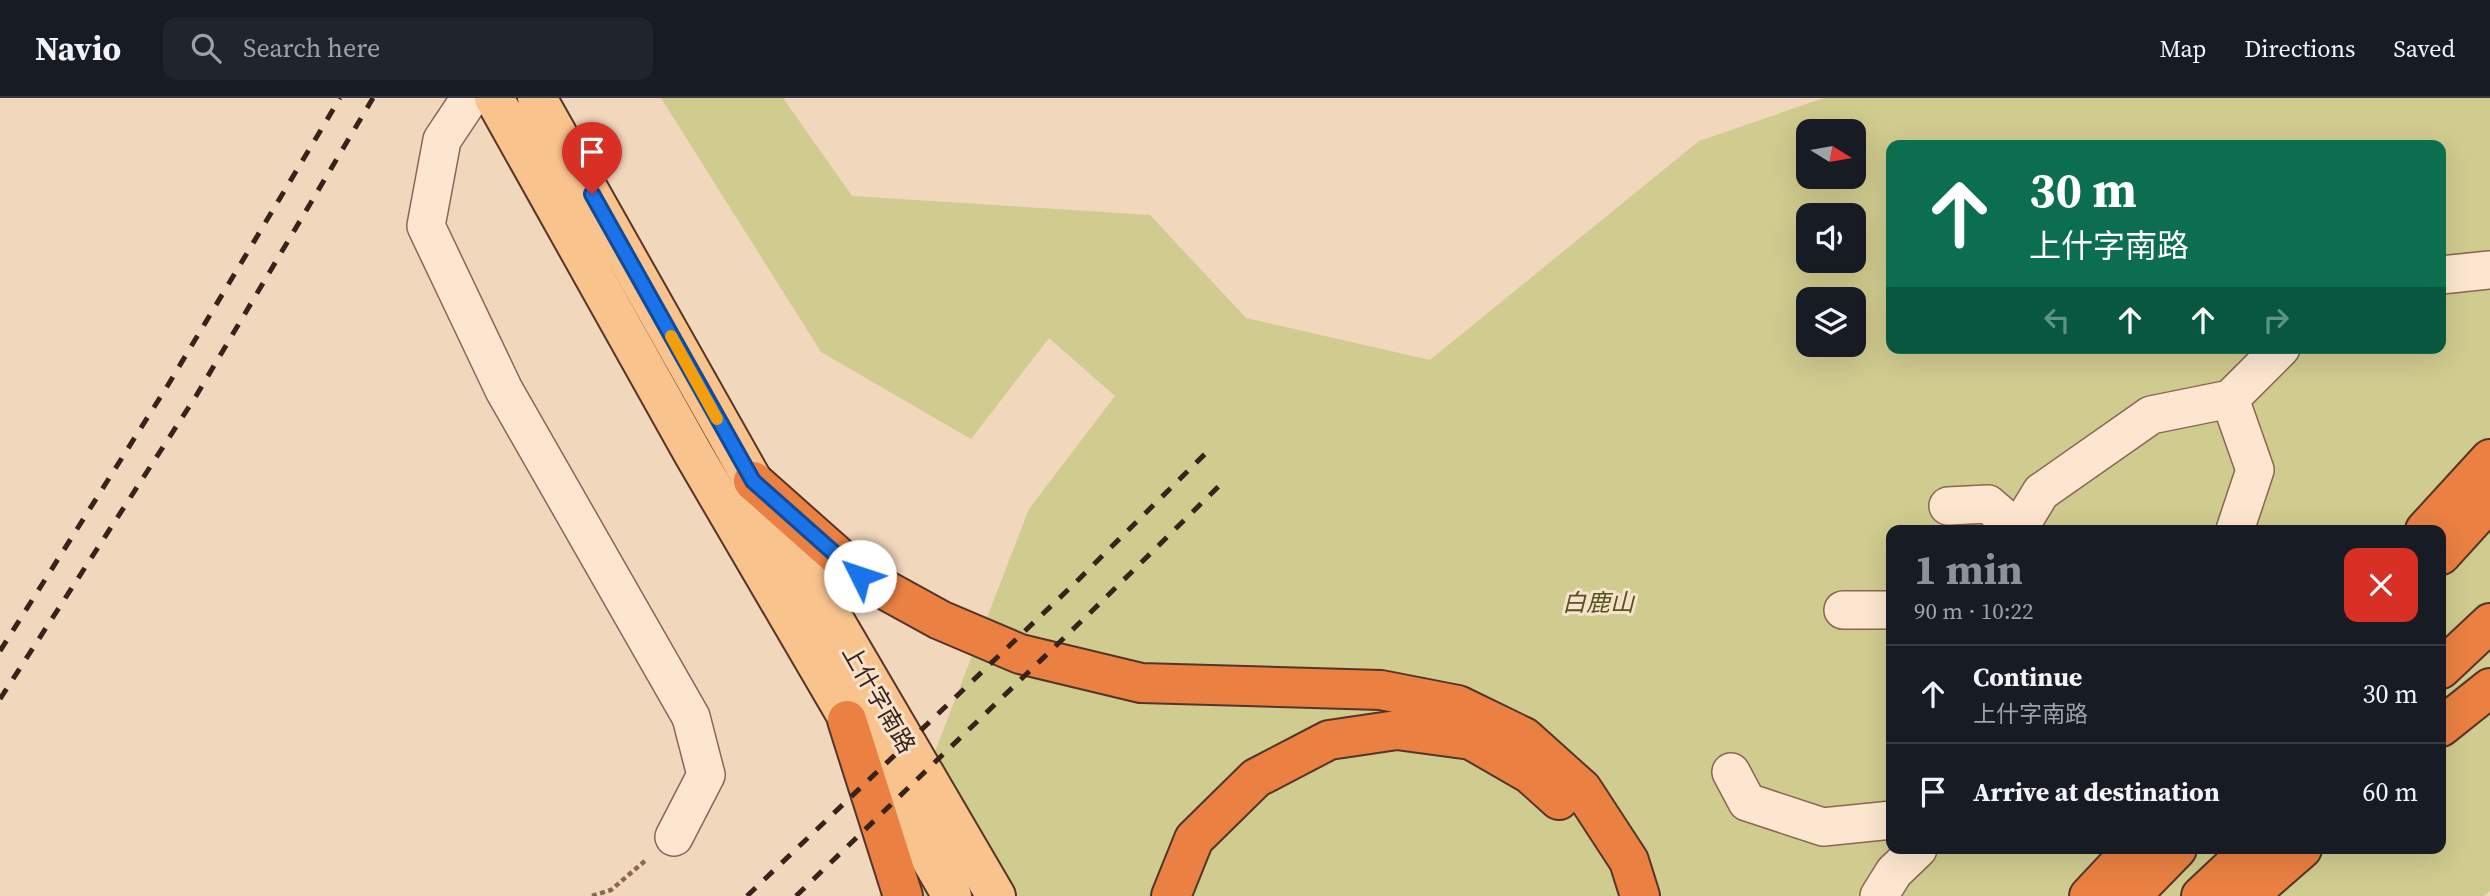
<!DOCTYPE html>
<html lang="en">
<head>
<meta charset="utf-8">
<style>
	:root { --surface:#171b24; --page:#20242c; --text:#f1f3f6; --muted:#9ea1a6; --line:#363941; --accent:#8c9099 }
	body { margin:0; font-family:"Source Serif 4","Noto Sans SC",serif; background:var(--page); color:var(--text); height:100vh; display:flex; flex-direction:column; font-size:26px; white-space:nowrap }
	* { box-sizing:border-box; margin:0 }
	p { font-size:23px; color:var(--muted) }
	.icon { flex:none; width:38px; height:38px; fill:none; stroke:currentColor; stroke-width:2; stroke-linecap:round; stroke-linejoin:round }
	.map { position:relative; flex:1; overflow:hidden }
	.details { position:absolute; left:1886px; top:427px; width:560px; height:329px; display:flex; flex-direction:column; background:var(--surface); border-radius:14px; box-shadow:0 7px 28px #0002 }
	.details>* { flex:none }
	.banner { position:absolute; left:1886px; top:42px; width:560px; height:214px; border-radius:14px; box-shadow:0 7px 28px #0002; background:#0b6e4f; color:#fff; overflow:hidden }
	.needle { width:46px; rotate:101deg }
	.controls { position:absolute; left:1796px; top:21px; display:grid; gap:14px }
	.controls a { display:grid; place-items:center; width:70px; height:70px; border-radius:14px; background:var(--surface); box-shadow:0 7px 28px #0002; font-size:35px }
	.pin { position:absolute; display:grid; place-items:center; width:60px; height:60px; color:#fff; margin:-72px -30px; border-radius:50% 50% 50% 0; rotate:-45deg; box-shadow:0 0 7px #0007 }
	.pin .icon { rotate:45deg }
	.me { position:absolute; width:77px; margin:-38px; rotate:311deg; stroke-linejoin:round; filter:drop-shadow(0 0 5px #0008) }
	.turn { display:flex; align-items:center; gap:24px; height:147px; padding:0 28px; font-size:32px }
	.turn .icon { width:91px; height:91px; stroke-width:2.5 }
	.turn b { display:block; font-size:49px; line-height:60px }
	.lanes { display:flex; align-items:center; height:66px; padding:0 28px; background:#0003; justify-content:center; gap:35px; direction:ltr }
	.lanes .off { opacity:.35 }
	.round { display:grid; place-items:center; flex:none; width:74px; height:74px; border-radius:14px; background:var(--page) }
	.headline { display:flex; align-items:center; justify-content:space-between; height:119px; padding:0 28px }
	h1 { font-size:42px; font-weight:700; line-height:52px; color:var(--accent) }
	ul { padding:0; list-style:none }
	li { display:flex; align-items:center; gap:21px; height:98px; padding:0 28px; border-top:2px solid var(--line) }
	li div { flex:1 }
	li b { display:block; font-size:26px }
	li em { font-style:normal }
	header { display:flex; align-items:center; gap:42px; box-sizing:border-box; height:98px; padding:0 35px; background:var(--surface); border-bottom:2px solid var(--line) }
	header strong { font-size:33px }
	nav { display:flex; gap:38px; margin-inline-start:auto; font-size:24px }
	.search { width:490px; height:63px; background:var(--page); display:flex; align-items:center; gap:18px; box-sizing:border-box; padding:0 24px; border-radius:14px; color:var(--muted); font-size:26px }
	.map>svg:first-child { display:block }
	.green { fill:#d0cb8e; fill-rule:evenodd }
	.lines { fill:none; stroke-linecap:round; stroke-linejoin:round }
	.street-casing { stroke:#8a6654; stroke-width:40 }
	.primary-casing { stroke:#563529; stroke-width:42 }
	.highway-casing { stroke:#563529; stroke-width:42 }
	.path { stroke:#8a6654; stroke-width:4.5; stroke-dasharray:5 3.5; stroke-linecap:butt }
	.street { stroke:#fce6cf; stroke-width:37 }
	.primary { stroke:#f9c38e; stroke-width:38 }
	.highway { stroke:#ea8042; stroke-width:38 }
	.rail { stroke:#37231a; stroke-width:5; stroke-dasharray:12 12; stroke-linecap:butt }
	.route-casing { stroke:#114b97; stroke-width:18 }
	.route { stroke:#1a73e8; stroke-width:12 }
	.slow { stroke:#f59e0b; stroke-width:12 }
	.labels { text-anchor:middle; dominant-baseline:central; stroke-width:6; stroke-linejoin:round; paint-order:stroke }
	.park-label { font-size:24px; font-style:italic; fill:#52551f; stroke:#f8e2cb }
	.street-label { font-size:24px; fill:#37231a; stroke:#f8e2cb }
</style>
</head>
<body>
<header>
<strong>Navio</strong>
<div class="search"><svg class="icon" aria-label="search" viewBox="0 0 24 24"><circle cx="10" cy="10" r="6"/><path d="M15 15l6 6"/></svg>Search here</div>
<nav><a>Map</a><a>Directions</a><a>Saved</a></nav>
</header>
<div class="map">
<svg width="2490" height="798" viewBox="0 0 2490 798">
	<rect width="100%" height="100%" fill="#f1d7bb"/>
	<path class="green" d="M661 0H783L852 98 1150 117 1246 220 1430 262 1699 43 1824 0H2490V793L2484 798H879L1029 411 1115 298 1049 240 971 341 821 254ZM1808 33H1853V79H1808ZM1892 47H2441V250H1892ZM1808 117H1853V163H1808ZM1808 201H1853V247H1808ZM1892 432H2441V751H1892Z"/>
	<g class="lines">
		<g class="street-casing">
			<path id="street" d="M470 0 442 42 426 128 504 292 691 619 706 677 674 739
				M2441 177 2490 172
				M1948 408 1988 406 2017 431
				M2018 432 2041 394 2151 317 2230 301
				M2235 432 2255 372 2230 301 2281 250
				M1843 512H1892
				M1731 674 1747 704 1823 729 1892 722
				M1879 798 1894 774 1918 751"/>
		</g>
		<g class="primary-casing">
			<path id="primary" d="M494 0 694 357 952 798
				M537 0 753 383 996 798"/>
		</g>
		<g class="highway-casing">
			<path id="highway" d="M753 383 860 478 940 522 1020 556 1141 585 1381 592 1458 607 1524 639 1582 691 1629 763 1640 798
				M2425 432 2490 361
				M2441 457 2490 403
				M2441 571 2490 525
				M847 622 903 798
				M2441 629 2490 590
				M1171 798 1194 741 1256 680 1329 642 1397 632 1471 642 1530 676 1559 702
				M2089 798 2133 751
				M2131 798 2177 751
				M2201 798 2251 751
				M2248 798 2302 751"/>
		</g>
		<path class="path" d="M592 798 611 792 646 762"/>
		<use href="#street" class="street"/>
		<use href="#primary" class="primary"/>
		<use href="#highway" class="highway"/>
		<path class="rail" d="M0 553 168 287 340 0
			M0 601 196 298 373 0
			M747 798 1072 488 1208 353
			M796 798 1094 511 1221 386"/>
	</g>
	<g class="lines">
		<g class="route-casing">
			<path id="route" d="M592 96 753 383 860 478"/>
		</g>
		<use href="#route" class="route"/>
		<path class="slow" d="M671 238 717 321"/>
	</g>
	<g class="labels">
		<g class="park-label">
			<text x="1598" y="504">白鹿山</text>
		</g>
		<g class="street-label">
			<text transform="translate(879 601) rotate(60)">上什字南路</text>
		</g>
	</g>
</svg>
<div class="controls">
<a><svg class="needle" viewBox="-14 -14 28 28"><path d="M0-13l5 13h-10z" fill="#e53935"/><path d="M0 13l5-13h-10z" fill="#9ea1a6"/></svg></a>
<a><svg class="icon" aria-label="sound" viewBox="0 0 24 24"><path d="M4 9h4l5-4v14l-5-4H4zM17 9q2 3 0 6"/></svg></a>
<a><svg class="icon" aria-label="layers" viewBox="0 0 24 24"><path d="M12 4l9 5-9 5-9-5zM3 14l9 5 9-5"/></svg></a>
</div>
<div class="pin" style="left:592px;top:96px;background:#d93025"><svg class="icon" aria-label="arrive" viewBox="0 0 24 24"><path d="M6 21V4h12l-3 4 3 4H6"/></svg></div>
<svg class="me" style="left:860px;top:478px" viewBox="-20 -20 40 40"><circle r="19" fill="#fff"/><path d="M0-13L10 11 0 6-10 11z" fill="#1a73e8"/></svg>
<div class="banner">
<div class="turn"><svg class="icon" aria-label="ahead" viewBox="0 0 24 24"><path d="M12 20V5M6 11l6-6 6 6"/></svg><div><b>30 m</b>上什字南路</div></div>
<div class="lanes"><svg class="icon off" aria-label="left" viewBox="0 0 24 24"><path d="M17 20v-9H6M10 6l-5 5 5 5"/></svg><svg class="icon" aria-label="ahead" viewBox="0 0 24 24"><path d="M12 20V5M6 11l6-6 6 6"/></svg><svg class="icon" aria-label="ahead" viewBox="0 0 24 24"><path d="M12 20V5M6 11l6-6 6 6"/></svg><svg class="icon off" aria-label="right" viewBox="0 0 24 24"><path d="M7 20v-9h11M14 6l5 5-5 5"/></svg></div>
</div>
<section class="details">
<div class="headline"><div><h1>1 min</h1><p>90 m · 10:22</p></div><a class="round" style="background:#d93025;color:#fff"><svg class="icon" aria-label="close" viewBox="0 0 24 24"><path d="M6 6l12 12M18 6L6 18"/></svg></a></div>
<ul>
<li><svg class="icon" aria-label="ahead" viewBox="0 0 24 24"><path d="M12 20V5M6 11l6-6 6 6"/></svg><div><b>Continue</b><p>上什字南路</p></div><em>30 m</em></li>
<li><svg class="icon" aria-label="arrive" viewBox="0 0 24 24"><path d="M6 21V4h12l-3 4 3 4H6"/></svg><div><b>Arrive at destination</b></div><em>60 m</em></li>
</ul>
</section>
</div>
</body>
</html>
